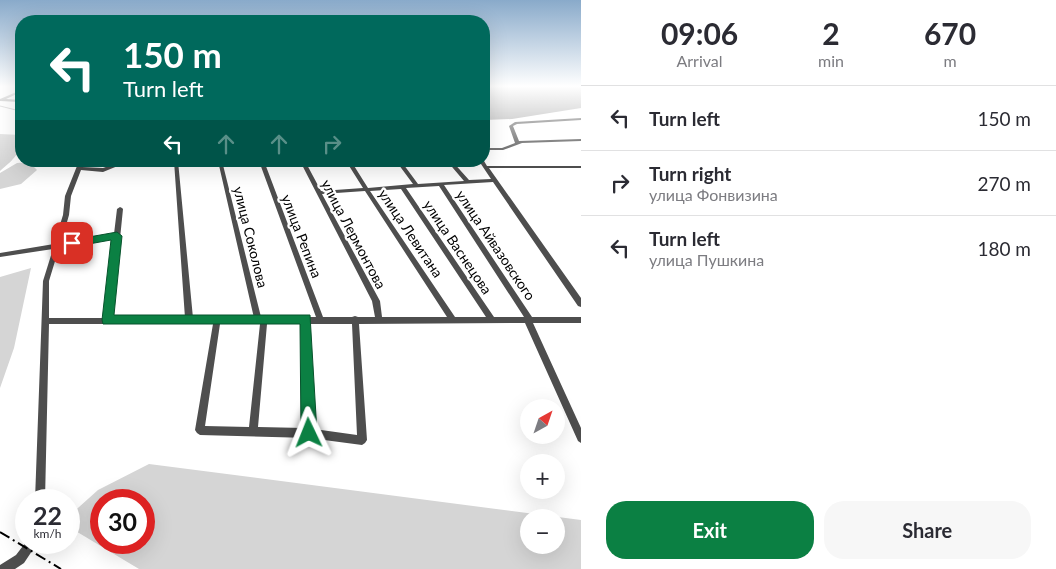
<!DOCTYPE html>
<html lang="en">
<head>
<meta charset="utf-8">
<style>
	:root { --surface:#fff; --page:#f7f7f7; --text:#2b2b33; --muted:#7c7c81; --line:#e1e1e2; --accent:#0b8043 }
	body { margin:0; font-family:Lato,sans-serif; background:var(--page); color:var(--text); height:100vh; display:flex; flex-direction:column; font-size:19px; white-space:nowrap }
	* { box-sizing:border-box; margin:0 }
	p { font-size:16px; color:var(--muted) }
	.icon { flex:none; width:28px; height:28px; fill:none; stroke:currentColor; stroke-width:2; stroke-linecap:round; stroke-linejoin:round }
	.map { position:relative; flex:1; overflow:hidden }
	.sheet { display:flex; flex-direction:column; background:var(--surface); width:475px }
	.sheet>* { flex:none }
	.hud { position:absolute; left:15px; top:15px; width:475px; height:152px; border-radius:20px; box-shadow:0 5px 20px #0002; background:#00695c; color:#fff; overflow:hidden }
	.needle { width:32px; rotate:40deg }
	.controls { position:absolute; left:520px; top:399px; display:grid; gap:10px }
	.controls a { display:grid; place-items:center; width:45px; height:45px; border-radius:50%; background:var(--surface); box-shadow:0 5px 20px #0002; font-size:25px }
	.speed { position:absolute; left:15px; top:489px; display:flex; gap:10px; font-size:25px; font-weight:700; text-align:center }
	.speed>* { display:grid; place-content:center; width:65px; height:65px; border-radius:50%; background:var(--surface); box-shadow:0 5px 20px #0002; line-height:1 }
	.speed small { font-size:12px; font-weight:400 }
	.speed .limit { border:8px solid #d22; background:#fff; color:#111 }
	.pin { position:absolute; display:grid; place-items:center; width:42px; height:42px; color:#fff; margin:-21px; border-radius:10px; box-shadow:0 2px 8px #0006 }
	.me { position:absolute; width:55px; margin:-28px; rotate:358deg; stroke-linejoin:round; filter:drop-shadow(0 0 4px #0008) }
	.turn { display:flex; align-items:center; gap:18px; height:105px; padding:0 25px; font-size:22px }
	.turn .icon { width:65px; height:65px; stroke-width:2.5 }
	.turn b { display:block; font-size:35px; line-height:42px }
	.lanes { display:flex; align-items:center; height:48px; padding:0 25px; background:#0003; justify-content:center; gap:25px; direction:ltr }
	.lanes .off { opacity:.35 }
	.eta { display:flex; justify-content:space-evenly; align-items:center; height:85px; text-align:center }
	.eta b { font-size:30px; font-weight:700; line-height:35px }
	.action { display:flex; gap:10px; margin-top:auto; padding:10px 25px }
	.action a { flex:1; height:58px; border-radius:20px; background:var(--accent); color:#fff; font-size:20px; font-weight:700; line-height:58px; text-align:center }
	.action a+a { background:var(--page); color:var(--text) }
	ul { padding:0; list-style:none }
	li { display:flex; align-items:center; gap:15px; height:65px; padding:0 25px; border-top:1px solid var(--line) }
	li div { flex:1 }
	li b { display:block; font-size:19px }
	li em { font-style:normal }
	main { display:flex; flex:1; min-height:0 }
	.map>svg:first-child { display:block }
	.green { fill:#d5d5d5; fill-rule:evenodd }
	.water { fill:#9c9c9c }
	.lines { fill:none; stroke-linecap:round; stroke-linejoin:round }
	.stream { stroke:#9c9c9c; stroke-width:1 }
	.minor { fill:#4e4e4e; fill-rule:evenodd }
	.rail { stroke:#000; stroke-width:2; stroke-dasharray:11 4 2 4; stroke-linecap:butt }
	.route { fill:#0b8043; stroke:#07532c }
	.labels { text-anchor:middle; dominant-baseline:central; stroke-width:4.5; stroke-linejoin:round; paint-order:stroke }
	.street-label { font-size:14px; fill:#000; stroke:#fff }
</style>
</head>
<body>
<main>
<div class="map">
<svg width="581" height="569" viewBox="0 0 581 569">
	<rect width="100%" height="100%" fill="#fff"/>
	<path class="green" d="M0 134 21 135C21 154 14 159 0 171Z
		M29 162 37 170 21 184 0 189V173L17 163Z
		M31 268 14 348 0 388V277Z
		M149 464 581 520V569H139L69 527V516L98 490ZM101 500H144V542H101ZM529 518H556V545H529Z"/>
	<path class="water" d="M484 86H581V108L512 119 484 120Z"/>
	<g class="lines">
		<path class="stream" d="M0 106 20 111 21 115"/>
		<path class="minor" d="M21 90V92L6 99 21 100V102L0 101V99Z
			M581 118V120L517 124 513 126 519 141 581 139V141L522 143 503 150H484V148H502L515 143 509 126 515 122Z
			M79 161H84L82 167 103 168 123 161H130L103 172 81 170 71 196 69 215 61 243 114 234 117 209 120 207 122 208 123 209 112 318H185L174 161H178L193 318H214L217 316 220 318H254L218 161H222L261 317 264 316 267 317H303L306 316 309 317H316L259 161H264L323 317H352L355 316 358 317H375L372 301 300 161H305L321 191 363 188 346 161H351L368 188 413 184 396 161H401L418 184 464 181 447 161H452L469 180 491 179 479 161H484L487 166H581V168H489L581 298V307L578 306 493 182 444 185 532 317H581V323H533L581 428V443L578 441 525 323 359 324 367 440 365 443 362 445 309 438 200 435 197 433 195 430 213 324H49L45 500H35L43 281 53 249 0 257V253L54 244 63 215 65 196ZM439 186 524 317H494L406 188ZM401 189 486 317H455L370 191ZM365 191 447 317H382L380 301 322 194ZM114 239 105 318H49V281L59 248ZM220 324H260L249 427 205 426ZM267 324H302L304 428 258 427ZM310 324H352L357 435 314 429Z
			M26 542H38L24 563 15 569H0V565L16 555Z"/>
		<path class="rail" d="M0 532 61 569"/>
	</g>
	<linearGradient id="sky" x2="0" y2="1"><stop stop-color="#89aaca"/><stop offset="0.52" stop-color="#fff"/><stop offset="1" stop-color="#fff" stop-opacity="0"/></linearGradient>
	<rect width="581" height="166" fill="url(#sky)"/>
	<path class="route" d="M117 232 122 236 114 315H310L317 433 315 439 309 441 304 439 301 433 300 324H103L102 320 111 240 72 247 67 243 72 240Z"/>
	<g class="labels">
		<g class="street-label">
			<text transform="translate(411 233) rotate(56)">улица Левитана</text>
			<text transform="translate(354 234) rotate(62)">улица Лермонтова</text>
			<text transform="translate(302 236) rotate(69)">улица Репина</text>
			<text transform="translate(251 237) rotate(76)">улица Соколова</text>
			<text transform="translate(496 245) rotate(56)">улица Айвазовского</text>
			<text transform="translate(458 247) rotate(56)">улица Васнецова</text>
		</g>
	</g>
</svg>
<div class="controls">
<a><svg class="needle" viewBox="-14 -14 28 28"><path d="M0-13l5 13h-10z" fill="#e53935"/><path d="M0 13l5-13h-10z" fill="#7c7c81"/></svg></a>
<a>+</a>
<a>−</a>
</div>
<div class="speed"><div>22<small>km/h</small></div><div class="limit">30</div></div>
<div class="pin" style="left:72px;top:243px;background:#d93025"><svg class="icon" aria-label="arrive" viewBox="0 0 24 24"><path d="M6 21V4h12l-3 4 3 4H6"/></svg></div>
<svg class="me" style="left:309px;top:433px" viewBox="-20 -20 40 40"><path d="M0-17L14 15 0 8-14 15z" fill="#0b8043" stroke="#fff" stroke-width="4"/></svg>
<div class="hud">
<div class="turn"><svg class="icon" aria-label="left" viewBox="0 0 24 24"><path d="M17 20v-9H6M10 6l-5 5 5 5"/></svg><div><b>150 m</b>Turn left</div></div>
<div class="lanes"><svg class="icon" aria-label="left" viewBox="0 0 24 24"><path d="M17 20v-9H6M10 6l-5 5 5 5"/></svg><svg class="icon off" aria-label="ahead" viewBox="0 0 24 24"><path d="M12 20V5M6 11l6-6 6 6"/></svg><svg class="icon off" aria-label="ahead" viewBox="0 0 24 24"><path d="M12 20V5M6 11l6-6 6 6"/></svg><svg class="icon off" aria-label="right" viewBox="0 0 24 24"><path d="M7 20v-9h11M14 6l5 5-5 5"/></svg></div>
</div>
</div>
<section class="sheet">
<div class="eta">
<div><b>09:06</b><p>Arrival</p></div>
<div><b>2</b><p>min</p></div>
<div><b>670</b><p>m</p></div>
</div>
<ul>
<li><svg class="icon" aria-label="left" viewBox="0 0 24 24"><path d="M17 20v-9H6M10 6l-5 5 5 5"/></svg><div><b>Turn left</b></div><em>150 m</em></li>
<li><svg class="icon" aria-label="right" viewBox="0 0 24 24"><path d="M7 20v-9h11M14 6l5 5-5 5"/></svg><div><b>Turn right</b><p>улица Фонвизина</p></div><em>270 m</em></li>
<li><svg class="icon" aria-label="left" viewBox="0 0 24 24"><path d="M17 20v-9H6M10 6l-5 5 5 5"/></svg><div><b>Turn left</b><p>улица Пушкина</p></div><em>180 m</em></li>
</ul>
<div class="action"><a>Exit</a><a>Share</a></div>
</section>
</main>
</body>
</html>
